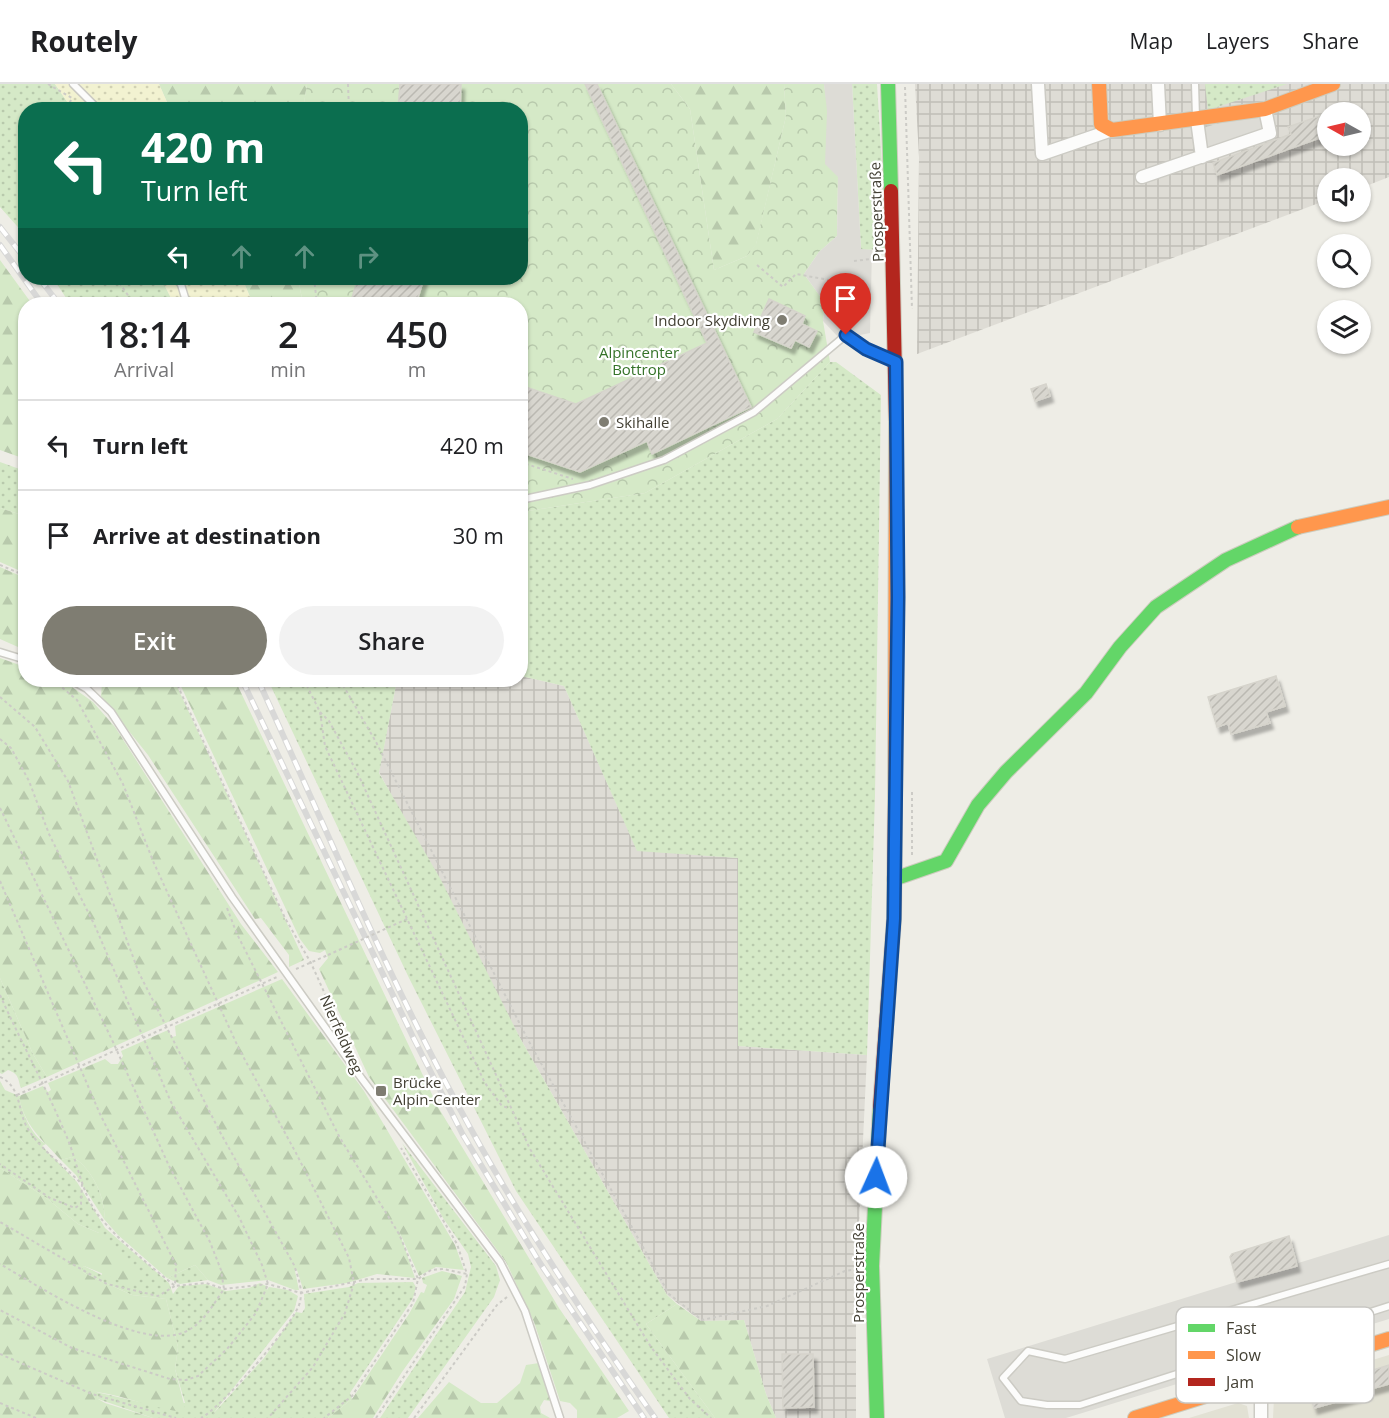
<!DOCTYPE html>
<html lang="en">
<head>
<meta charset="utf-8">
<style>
	:root { --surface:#fff; --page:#f2f2f2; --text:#202124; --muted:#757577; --line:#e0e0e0; --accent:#7f7d72 }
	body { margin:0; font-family:"Open Sans",sans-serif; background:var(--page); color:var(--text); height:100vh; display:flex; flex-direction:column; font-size:22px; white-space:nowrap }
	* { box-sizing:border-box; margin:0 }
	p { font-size:20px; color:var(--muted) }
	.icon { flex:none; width:33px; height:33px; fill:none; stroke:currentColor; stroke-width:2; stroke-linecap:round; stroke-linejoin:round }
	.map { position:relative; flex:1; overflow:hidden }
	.drawer { position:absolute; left:18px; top:213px; width:510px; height:390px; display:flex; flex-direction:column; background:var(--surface); border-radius:24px; box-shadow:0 2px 4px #0004 }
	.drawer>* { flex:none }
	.banner { position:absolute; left:18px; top:18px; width:510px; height:183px; border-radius:24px; box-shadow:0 2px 4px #0004; background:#0b6e4f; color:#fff; overflow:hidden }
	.needle { width:39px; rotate:278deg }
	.fabs { position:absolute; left:1317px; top:18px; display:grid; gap:12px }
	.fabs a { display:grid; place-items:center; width:54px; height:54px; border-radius:50%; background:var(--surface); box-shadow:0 2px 4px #0004; font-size:30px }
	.pin { position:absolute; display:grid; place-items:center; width:51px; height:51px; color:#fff; margin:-62px -26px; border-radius:50% 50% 50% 0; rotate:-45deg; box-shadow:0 0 6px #0007 }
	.pin .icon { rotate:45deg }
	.me { position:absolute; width:66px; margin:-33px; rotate:2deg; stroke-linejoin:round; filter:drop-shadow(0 0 4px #0008) }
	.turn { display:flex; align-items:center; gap:21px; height:126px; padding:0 24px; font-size:27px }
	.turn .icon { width:78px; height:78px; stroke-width:2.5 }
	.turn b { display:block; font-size:42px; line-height:51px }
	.lanes { display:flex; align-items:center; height:57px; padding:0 24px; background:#0003; justify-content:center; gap:30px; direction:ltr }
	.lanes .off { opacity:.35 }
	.eta { display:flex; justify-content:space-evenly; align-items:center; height:102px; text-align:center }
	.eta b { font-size:36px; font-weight:600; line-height:42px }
	.action { display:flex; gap:12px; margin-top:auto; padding:12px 24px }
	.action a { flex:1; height:69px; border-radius:36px; background:var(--accent); color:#fff; font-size:24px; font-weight:600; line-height:69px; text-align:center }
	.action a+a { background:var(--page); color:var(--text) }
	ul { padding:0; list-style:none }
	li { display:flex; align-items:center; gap:18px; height:90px; padding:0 24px; border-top:2px solid var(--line) }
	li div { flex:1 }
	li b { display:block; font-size:22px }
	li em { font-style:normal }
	header { display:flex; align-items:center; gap:36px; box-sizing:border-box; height:84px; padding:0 30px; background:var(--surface); border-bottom:2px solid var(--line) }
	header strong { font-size:28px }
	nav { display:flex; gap:33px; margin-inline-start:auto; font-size:21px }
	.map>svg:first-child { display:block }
	.residential { fill:#e2e1d4 }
	.industrial { fill:url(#industrial-grid); fill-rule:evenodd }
	.grass { fill:url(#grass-dots) }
	.forest { fill:url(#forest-firs) }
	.sand { fill:url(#sand-dots) }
	.park { fill:url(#park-crowns) }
	.parking { fill:#dddcd6 }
	.building { fill:url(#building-hatch); stroke:#d6d4cc; stroke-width:1.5; filter:url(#shadow) }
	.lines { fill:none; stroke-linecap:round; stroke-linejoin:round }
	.lane-casing { stroke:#cccbc4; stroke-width:9 }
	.street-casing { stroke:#cccbc4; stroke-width:15 }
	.fast-casing { stroke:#cdccbe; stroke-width:16 }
	.slow-casing { stroke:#cdccbe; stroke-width:16 }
	.jam-casing { stroke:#cdccbe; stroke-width:16 }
	.path { stroke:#cccbc6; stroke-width:2; stroke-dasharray:3 3; stroke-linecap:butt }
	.lane { stroke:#fcfcfb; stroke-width:6 }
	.street { stroke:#fcfcfb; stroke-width:12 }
	.fast { stroke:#63d668; stroke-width:14 }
	.slow { stroke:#ff974d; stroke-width:14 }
	.jam { stroke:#b3261e; stroke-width:14 }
	.rail-casing { stroke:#d8d8d7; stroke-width:6 }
	.rail { stroke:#fff; stroke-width:4; stroke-dasharray:11; stroke-linecap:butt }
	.path-bridge { stroke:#cccbc6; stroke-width:2; stroke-dasharray:3 3; stroke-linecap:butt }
	.route-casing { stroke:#114b97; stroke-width:15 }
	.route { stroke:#1a73e8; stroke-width:10 }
	.poi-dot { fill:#7f7d72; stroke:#fff; stroke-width:2 }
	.labels { text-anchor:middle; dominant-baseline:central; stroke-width:4.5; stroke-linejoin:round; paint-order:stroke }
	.street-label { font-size:15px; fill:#434034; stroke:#fff }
	.poi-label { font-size:15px; fill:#434034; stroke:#fff; text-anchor:start }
	.park-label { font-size:15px; fill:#357329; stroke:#fff }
	.key { fill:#fff; stroke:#c7c6c2; stroke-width:1.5 }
	.key-label { font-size:16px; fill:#434034 }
</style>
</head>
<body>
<header>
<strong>Routely</strong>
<nav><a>Map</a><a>Layers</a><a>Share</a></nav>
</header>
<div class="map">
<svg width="1389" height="1334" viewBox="0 0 1389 1334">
	<defs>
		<pattern id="industrial-grid" width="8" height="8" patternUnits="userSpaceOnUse" patternTransform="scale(1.5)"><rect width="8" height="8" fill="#dedcd5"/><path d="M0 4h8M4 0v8" fill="none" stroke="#c0beb7"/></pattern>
		<pattern id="grass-dots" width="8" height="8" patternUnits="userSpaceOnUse" patternTransform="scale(1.5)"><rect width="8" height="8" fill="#d5e9c7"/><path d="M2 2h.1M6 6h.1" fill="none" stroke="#b8c9ac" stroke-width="1.8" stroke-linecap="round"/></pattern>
		<pattern id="forest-firs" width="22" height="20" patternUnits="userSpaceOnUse" patternTransform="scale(1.5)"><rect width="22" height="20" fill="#d5e9c7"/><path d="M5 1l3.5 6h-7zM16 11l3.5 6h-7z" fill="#b8c9ac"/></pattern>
		<pattern id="sand-dots" width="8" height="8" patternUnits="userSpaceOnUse" patternTransform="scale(1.5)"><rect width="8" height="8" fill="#f2f2d1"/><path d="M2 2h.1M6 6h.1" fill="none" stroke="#d1d1b4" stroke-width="1.8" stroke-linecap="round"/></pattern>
		<pattern id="park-crowns" width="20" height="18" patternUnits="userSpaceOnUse" patternTransform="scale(1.5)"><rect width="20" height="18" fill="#d5e9c7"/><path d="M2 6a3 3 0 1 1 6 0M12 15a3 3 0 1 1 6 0" fill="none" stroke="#b8c9ac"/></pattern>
		<pattern id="building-hatch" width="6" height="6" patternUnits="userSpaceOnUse" patternTransform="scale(1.5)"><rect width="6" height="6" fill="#d8d6cf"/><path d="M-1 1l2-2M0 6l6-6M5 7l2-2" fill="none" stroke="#bbb9b2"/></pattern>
		<filter id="shadow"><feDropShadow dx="3.5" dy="6" stdDeviation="1.5" flood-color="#0004"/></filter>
	</defs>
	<rect width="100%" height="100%" fill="#eeede6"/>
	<path class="residential" d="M1389 1271V1334H1273L1274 1314 1284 1303Z
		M1238 1319 1247 1322 1249 1334H1189Z"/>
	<path class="industrial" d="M915 0H1389V93L1361 104 1360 94H1328L1327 116 917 270 919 73ZM1328 28H1360V62H1328Z
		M521 592 564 602 637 766 738 774V962L867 971 856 1205V1334H776L766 1310 744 1236 701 1237 667 1211 520 954 379 688 397 596H520Z"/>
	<path class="grass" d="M0 0H55L72 25 26 26 25 151 0 123Z
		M852 0H877L887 165 861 166Z
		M1205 0H1287L1208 26Z
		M53 194H161L174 220H70Z
		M830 278H836L881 311 875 712 867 971 738 962V774L637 767 564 602 521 592V428L645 409 777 335Z
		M0 378 25 387V432L0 424Z
		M268 596H397L379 689 441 796 520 954 667 1211 677 1220 646 1240 715 1334H669L516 1107 409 894Z
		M0 894 33 970 47 993 21 1004C18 997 20 990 8 986L2 990 0 989Z
		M0 997 5 1006 19 1012C22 1029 31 1051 46 1060L42 1062 77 1098 105 1144 169 1199 173 1210 179 1202 206 1200 226 1207 249 1204 260 1199 266 1202 267 1206 269 1203 288 1206 298 1212 294 1227 212 1331 264 1274 296 1228 302 1229 305 1224 304 1210 349 1203 358 1199 413 1198 416 1203 413 1214 350 1309 352 1315 328 1334H153L98 1315 96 1308 140 1318 185 1319 175 1285 178 1263 166 1215 132 1211 84 1189 81 1184 84 1182 102 1191 99 1149 78 1140 45 1113 0 1084Z
		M402 1059 496 1182 500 1196 494 1213 408 1334H380L465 1208 471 1183 468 1170 443 1134Z
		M72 1073C90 1081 107 1115 104 1135L76 1091 61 1076Z
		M195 1181 208 1196 180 1200 167 1194Z"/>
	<path class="forest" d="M159 0H307L303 26 170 25Z
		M671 0H784L786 32 756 161 747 172 714 186 690 25Z
		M0 176 32 220H26L25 375 0 366Z
		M242 194H298L303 220H253Z
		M0 424 25 432V489L0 478Z
		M0 483 25 494V560L18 563 0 555Z
		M0 574 25 583 26 596 65 598 93 618 115 643 241 840 278 888 47 993 33 970 0 894Z
		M99 596H174L304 876 289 883V871L261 834 255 835 148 671 101 612 102 599Z
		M178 596H235L438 1023 559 1224 629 1327 617 1334H577V1326L570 1319 560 1317 534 1238 506 1178 369 993 319 885 328 874 325 866 320 869 309 867 300 855Z
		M282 895 364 1007 455 1161 464 1186 436 1183 419 1192 399 1147 415 1194 377 1190 347 1199 303 1205 297 1186 295 1187 299 1206H295L268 1196 221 1201 208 1196 195 1181 167 1194 118 1151 104 1135C107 1115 90 1081 72 1073L61 1076C42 1055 24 1042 19 1012L43 1002 48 1008 51 1006 48 999 105 975 111 980H118L123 972 121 967 168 946 172 953 176 952 175 942Z
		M0 1084 45 1113 78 1140 99 1149 137 1184 139 1191 136 1198 128 1200 84 1182 82 1184 84 1189 132 1211 166 1215 178 1263 175 1285 186 1328C155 1326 127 1312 97 1308L98 1315 105 1319 153 1334H0Z
		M442 1187 462 1192 454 1215 402 1288 373 1334H328L352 1315 409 1230 421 1208 424 1209 427 1201 423 1199 422 1194Z
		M677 1220 701 1237 744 1236 766 1310 776 1334H715L646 1240Z
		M539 1279 550 1317 544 1316 540 1323 541 1329 550 1334H418L449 1298 481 1319H497L520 1299 526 1281Z"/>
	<path class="sand" d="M55 0H159L170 25H72Z
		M161 194H242L253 220H174Z"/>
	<path class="park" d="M307 0H671L690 25 714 186 747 172 756 160 786 32 784 0H824L838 93 837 152 819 168 804 190 825 219 823 237 830 278 777 335 645 409 521 428 520 220H303L298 194H520V26L303 25Z"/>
	<path class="parking" d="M824 0H852L861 165 872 166 870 249 840 255 823 237 825 219 804 190 819 168 837 152 838 93 825 80 827 27Z
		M1265 25 1270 49 1209 70 1203 44Z
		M1389 1151V1235L1066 1334H1005L987 1275Z"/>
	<path class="building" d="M400 0H461L460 26H398Z
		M585 0H597L751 323 652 370 647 357 580 388 520 368V301L576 320 707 259Z
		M1328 29V51L1217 91 1213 79 1291 50 1288 43Z
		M358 194H424L416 220H350Z
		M769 215 805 232 802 240 817 247 809 263 795 256 791 264 754 248Z
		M1046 300 1050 312 1035 317 1031 305Z
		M1276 592 1285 622 1266 628 1270 639 1231 650 1228 639 1217 643 1208 613Z
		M1289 1152 1297 1182 1237 1198 1230 1173 1232 1170Z
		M782 1270H813L814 1323 783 1324Z
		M1389 1281V1300L1367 1306 1368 1309 1314 1324 1309 1306Z"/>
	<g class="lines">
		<g class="lane-casing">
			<path id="lane" d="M73 0 99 26
				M1195 0 1196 33
				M179 194 187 220
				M520 416 590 401 664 376 754 328 846 251 866 265 893 277
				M0 568 26 576
				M71 596 87 605 111 628 232 813 362 995 500 1178 525 1227 560 1334
				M1389 1180 1065 1275 1028 1267 1003 1294 1021 1317 1047 1321H1080L1389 1222"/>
		</g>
		<g class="street-casing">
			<path id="street" d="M1038 0 1042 70 1112 46
				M1158 0 1160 41
				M1197 36 1202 73
				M1142 93 1270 49 1265 25
				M1261 1296V1334"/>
		</g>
		<g class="fast-casing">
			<path id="fast" d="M888 0 891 107
				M894 795 946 777 978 721 1006 688 1086 609 1120 563 1156 523 1226 476 1298 443
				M877 1334 872 1182 880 1023"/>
		</g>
		<g class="slow-casing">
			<path id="slow" d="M1099 0 1101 40 1112 46 1265 25 1333 0
				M1298 443 1389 423
				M895 719 896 338
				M1135 1334 1389 1255"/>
		</g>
		<g class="jam-casing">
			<path id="jam" d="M891 107 896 338
				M880 1023 894 835 895 719"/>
		</g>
		<path class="path" d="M48 0 72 14 66 26
			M348 0 349 26
			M905 3 912 225
			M854 177 878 174
			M757 181 783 203 796 190 829 196
			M116 194 134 220
			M314 194 317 220
			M713 244 725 238
			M520 378 573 395
			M0 481 26 492
			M53 596 77 616 123 700 153 777 239 965 296 1069 349 1174 354 1199 345 1229 313 1283 268 1334
			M175 596 285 834 311 879 342 948
			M304 596 320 628 325 662 485 999 502 1022 509 1024
			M340 596 376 658 527 954 669 1210 702 1236 767 1222 845 1187 858 1185
			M0 613 35 643 68 697 139 889 220 1048 294 1181C298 1193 303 1205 300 1218 296 1238 221 1324 201 1334
			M320 628 329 637 358 690 530 1065 651 1263 690 1315 711 1334
			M0 655 11 664 29 697 49 750 95 842 171 1018 239 1133 262 1181 268 1200 256 1229 227 1265 198 1292 186 1296 170 1295 72 1264 0 1226
			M912 708V774
			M0 724 113 958 169 1082 210 1158 221 1186 224 1205C212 1222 201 1244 179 1250 132 1263 40 1203 0 1180
			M0 797 100 1030 176 1181 175 1202 158 1212 107 1200 0 1138
			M227 824 237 850 340 1054 399 1150 418 1195 413 1219 352 1312 324 1334
			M296 885 328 871
			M0 911C21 958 46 1003 66 1051 77 1076 81 1108 98 1131 120 1158 148 1180 175 1202L206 1199 224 1205 268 1200 301 1209 368 1195H418L431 1186 443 1185 467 1190
			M0 993C22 1003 17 1027 28 1045 41 1066 65 1083 82 1100L81 1120 75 1124 50 1114 0 1080
			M17 1011 277 893
			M0 1270 92 1310 176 1334
			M0 1319 36 1334
			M376 1334 465 1202 467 1190 457 1160 401 1064
			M414 1334 497 1221 507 1213"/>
		<use href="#lane" class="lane"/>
		<use href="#street" class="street"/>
		<use href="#fast" class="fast"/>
		<use href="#slow" class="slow"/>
		<use href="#jam" class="jam"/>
		<g class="rail-casing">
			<path id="rail" d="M0 143 26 176
				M0 161 42 220
				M39 194 59 220
				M242 596 414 955 463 1051 540 1179 644 1334
				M258 596C327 746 391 902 472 1047 527 1146 590 1241 655 1334"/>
		</g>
		<use href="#rail" class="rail"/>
		<path class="path-bridge" d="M328 871 409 834"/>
	</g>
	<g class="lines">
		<g class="route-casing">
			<path id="route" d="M846 251 866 265 896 278 898 513 894 835 876 1093"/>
		</g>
		<use href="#route" class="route"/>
	</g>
	<g class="poi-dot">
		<circle cx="782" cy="236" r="6"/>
		<circle cx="604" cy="338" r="6"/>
		<rect x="375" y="1001" width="12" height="12" rx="3"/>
	</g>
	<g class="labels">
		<g class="street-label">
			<text transform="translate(876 128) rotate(-92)">Prosperstraße</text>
			<text transform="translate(342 950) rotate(66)">Nierfeldweg</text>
			<text transform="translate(858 1189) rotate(-90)">Prosperstraße</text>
		</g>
		<g class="poi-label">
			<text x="770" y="236" text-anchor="end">Indoor Skydiving</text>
			<text x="616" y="338">Skihalle</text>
			<text x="393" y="998">Brücke<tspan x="393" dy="17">Alpin-Center</tspan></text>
		</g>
		<g class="park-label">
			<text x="639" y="268">Alpincenter<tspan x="639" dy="17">Bottrop</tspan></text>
		</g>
	</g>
	<rect x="1176" y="1223" width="198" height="96" rx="9" class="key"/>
	<rect x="1188" y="1240" width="27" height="8" fill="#63d668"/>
	<rect x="1188" y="1267" width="27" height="8" fill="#ff974d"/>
	<rect x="1188" y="1294" width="27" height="8" fill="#b3261e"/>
	<g class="key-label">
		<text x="1226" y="1250">Fast</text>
		<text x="1226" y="1277">Slow</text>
		<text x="1226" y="1304">Jam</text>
	</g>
</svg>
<div class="fabs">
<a><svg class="needle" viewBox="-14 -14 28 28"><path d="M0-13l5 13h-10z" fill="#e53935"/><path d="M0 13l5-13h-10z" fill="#757577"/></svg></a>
<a><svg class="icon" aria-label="sound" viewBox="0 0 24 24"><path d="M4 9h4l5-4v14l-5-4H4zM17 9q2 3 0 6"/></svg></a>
<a><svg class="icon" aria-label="search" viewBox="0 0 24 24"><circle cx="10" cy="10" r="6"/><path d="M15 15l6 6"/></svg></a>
<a><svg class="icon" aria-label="layers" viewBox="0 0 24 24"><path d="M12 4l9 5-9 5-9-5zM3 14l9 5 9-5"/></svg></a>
</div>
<div class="pin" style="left:846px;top:251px;background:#d93025"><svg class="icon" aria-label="arrive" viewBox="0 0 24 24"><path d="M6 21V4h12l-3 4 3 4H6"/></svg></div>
<svg class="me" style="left:876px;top:1093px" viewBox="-20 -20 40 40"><circle r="19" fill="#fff"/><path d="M0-13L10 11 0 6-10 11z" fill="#1a73e8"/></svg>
<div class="banner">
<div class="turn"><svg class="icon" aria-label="left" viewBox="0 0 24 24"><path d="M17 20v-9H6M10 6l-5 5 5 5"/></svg><div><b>420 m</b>Turn left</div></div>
<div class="lanes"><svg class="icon" aria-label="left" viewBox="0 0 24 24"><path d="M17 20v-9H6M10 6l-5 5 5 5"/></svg><svg class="icon off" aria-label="ahead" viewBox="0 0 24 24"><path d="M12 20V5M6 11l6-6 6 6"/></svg><svg class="icon off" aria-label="ahead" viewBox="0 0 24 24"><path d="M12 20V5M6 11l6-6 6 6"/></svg><svg class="icon off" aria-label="right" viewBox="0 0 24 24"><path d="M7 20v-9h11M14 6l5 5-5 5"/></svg></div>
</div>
<section class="drawer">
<div class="eta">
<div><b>18:14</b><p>Arrival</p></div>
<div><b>2</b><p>min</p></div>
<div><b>450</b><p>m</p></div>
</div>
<ul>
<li><svg class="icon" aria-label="left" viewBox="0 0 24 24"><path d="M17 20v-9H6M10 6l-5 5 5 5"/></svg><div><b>Turn left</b></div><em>420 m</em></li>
<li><svg class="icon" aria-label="arrive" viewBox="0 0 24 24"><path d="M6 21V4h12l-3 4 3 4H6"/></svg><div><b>Arrive at destination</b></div><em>30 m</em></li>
</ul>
<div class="action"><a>Exit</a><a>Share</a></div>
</section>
</div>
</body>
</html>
